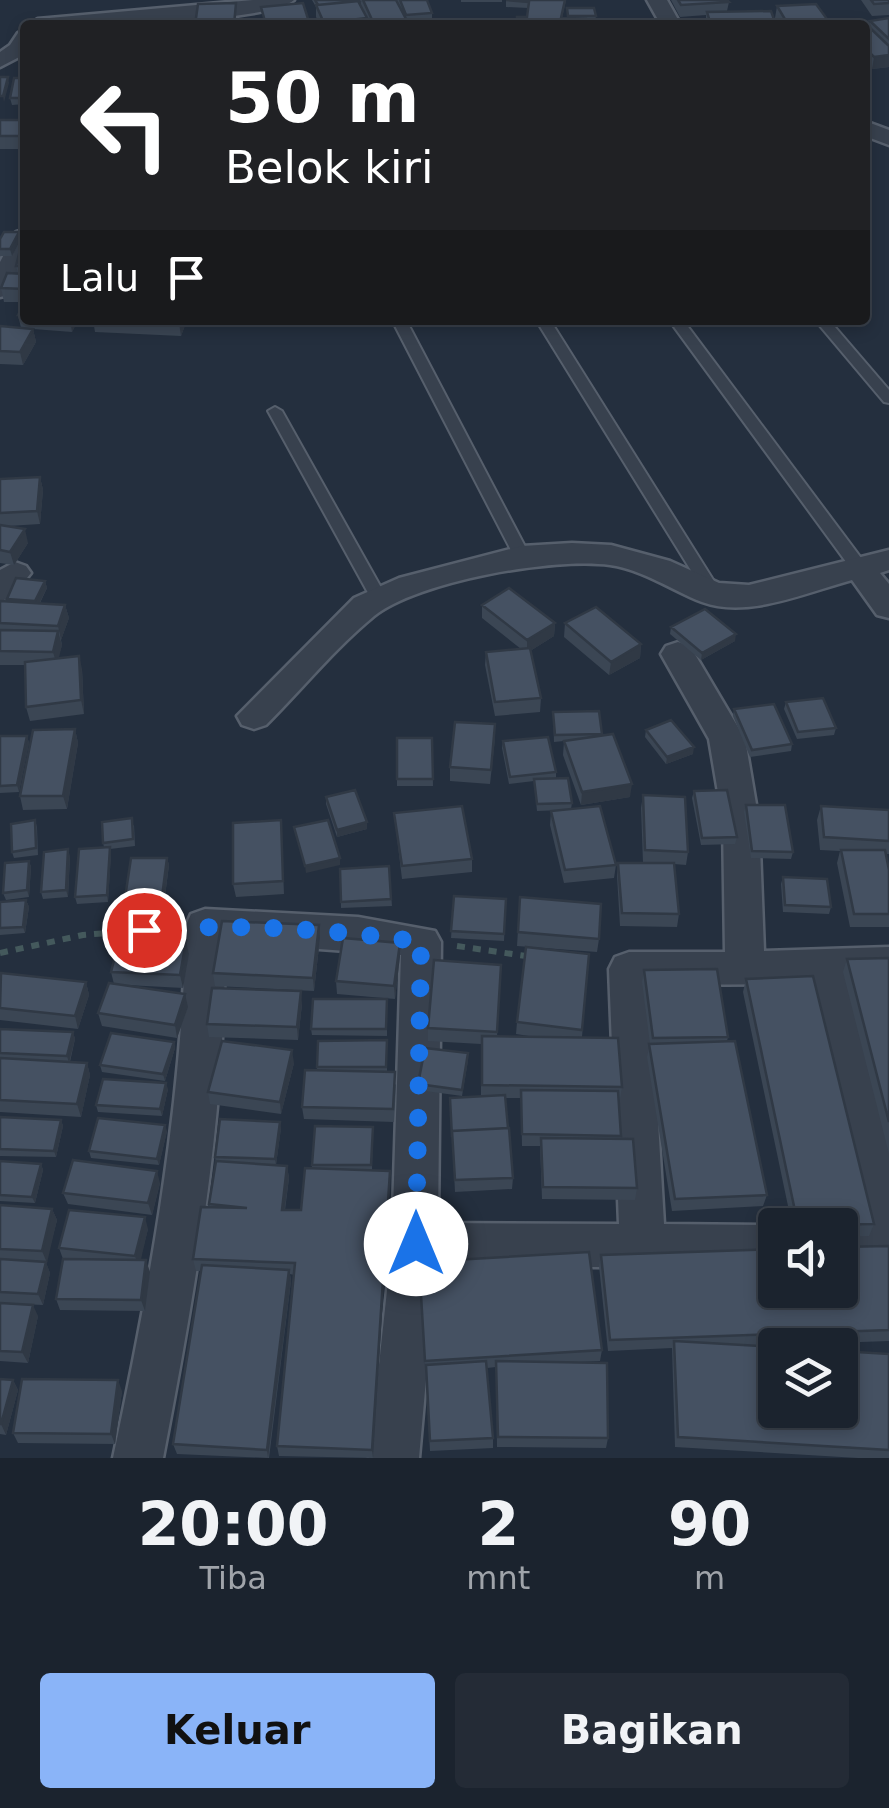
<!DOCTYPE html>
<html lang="id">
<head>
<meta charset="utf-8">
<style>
	:root { --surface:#1b232e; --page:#242b36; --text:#f1f3f6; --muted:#a0a4aa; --line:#39404a; --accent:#8ab4f8 }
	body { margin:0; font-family:"DejaVu Sans",sans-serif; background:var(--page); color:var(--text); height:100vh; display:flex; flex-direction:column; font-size:38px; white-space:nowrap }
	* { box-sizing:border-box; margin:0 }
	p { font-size:32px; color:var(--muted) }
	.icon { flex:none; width:55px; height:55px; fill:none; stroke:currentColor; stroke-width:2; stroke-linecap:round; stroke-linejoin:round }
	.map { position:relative; height:1458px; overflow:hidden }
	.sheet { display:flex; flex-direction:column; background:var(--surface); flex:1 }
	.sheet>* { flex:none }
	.guide { position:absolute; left:20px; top:20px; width:850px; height:305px; border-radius:10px; box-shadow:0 5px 15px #0003,0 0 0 2px var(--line); background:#202124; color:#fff; overflow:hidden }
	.fabs { position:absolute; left:758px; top:1208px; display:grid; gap:20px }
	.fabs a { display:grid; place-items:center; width:100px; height:100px; border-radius:10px; background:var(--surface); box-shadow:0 5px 15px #0003,0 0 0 2px var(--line); font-size:50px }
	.pin { position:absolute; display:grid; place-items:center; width:85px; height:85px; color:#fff; margin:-42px; border:5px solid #fff; border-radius:50%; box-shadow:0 2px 10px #0007 }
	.me { position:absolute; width:110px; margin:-55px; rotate:0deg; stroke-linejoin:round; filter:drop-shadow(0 0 8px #0008) }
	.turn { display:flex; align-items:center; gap:35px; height:210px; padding:0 40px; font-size:45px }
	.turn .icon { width:130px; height:130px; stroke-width:2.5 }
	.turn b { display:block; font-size:70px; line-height:85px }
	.then { display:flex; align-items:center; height:95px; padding:0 40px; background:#0003; gap:20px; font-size:38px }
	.eta { display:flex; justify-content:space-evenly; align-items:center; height:170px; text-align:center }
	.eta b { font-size:60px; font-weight:600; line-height:70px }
	.primary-button { display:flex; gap:20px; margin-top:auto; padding:20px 40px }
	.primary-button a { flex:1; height:115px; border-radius:10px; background:var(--accent); color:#111; font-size:40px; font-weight:600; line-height:115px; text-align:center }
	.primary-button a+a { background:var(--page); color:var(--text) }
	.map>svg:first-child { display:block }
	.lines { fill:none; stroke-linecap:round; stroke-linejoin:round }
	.lane-casing { stroke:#565f6c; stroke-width:4 }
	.street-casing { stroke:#565f6c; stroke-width:5 }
	.path { stroke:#44595c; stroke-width:6; stroke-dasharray:8 8; stroke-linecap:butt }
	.lane { fill:#38414e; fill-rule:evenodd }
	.street { fill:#38414e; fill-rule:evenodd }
	.wall { fill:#3b4654 }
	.shaded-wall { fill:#303945 }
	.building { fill:#455162; stroke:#303945; stroke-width:2.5 }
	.route { stroke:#1a73e8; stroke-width:18; stroke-dasharray:0 32.4 }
</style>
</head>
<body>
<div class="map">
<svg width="889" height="1458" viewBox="0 0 889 1458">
	<rect width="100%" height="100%" fill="#242f3e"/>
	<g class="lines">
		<g class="lane-casing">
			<path id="lane" d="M392 320H406L530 556 528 560H516L514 556Z
				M536 320H550L722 594 720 598H708Z
				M669 320H683L864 562 866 566 864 570H852Z
				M815 320H829L889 390V403L884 402Z
				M275 407 282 411 388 600 386 604 380 605 372 600 268 411Z"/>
		</g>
		<g class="street-casing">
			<path id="street" d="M253 0H294C268 24 72 25 28 25L38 19Z
				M647 0H667L681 25H661Z
				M25 31V54L0 67V52L10 45 18 33Z
				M865 121 889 130V145L865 136Z
				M25 229V264L9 295 0 297V262L16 232Z
				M572 543 611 545 670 561 719 583 749 585 889 550V570L880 573 889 584V618L877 615 852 580C807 592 748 619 702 602 671 590 644 570 610 565 555 557 418 581 374 616 335 648 302 689 266 725L254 729 242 725 237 716 354 598 399 578 522 546Z
				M15 562 26 566 31 573 11 598 0 601V570Z
				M678 642 690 646 745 739 759 822 764 951 889 947V981H855L889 1123V1256L860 1268H840L839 1225 860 1224 868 1218 815 984 650 985 664 1224 776 1225 775 1268 436 1266 419 1458H369L392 1244 401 955 225 942C225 1117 196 1287 163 1458H113C151 1281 182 1106 186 925L191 914 205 909 358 917 435 931 441 942 438 1223 619 1224 609 969 615 957 629 952H725L723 822 709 739 661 654 666 646Z"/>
		</g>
		<path class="path" d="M457 946 533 957
			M0 953 83 935 168 928"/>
		<use href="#lane" class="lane"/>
		<use href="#street" class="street"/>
	</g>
	<path class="wall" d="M312 0H358L361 5 360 0H427L432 13V25H369L367 21V25H320L316 17V7Z
		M461 0H502V2H461Z
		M506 0H566L562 18H567V8L596 16 595 22 527 17 528 8 506 7Z
		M671 0H727L729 2 727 11 776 25H706V15L680 17Z
		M861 0H889V15L872 16Z
		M777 6 827 19 826 25H779L775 18Z
		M889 18V67L872 69 865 62V25L869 26 870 21Z
		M25 78V104L12 105 10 98Z
		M0 120H25V149H0Z
		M19 232 21 239 12 256H0V239Z
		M25 241V302H4L1 288 18 273 16 266Z
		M25 302V320H78L72 332 33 329 36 342 23 365 0 364V326L21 328 18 315Z
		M93 320H187L181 336 95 332Z
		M40 477 43 490 40 524 8 526 28 543 14 565 0 563V479Z
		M45 581 47 588 40 603 65 605 69 618 61 640 62 645 58 658 82 669 84 714 30 721 26 707 25 665H0V601H7V599Z
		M482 605 555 623 554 636 530 651 541 698 540 712 495 716 485 665 486 652 521 649 482 618Z
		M565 623 641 644 640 658 609 675 564 637Z
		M671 627 735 641 701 660 670 634Z
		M786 702 836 728 834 735 797 739 784 709Z
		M734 709 792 744 791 751 750 757 733 716Z
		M599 711 602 735 630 797 581 805 563 755 564 741 554 742 553 712Z
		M75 729 78 743 67 809 23 810 20 796Z
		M646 730 693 754 666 764 645 737Z
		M0 736H27L29 743 19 792 0 793Z
		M397 738H432L433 786H397Z
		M495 738 490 784 450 781V767Z
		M503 741 556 772V778L572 803 571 809 616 865 614 878 564 883 550 825 551 811 562 810 537 811 534 781 509 784 502 748Z
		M694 791 737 837 735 844 701 845 692 798Z
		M643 795 688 852 686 865 674 864 679 914 677 927 620 926 617 876 618 863H643L641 808Z
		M326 797 367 822V829L337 837 326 804Z
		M746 805 793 852 791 859 751 858 744 812Z
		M821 806 889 810V854H885L889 870V927H850L837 863 840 851 820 850 817 820Z
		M394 813 472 859V872L402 879Z
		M35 820 37 827 38 855 14 858 12 852Z
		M281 820 284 894 236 897 233 884Z
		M134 825 135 846 110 849 111 854 108 902 77 904 75 897 104 847 103 843Z
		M70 856 68 897 43 899 41 892Z
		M167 858 169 865 164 904 127 905 125 898Z
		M29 861 31 867 29 897 6 900 3 893Z
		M389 866 392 906 341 908 340 869Z
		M783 877 831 907 829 914 783 912 781 884Z
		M454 896 506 899 504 941 451 938Z
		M520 897 599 939 597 952 517 946Z
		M26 900 29 907 25 933 0 935V902Z
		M320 938 314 991 215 986 213 973Z
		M186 941 189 954 183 988 127 985 188 1007 177 1038 102 1026 98 1013 114 984 111 972Z
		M589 954 582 1037 622 1087 620 1099H619L621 1139 637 1188 635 1200 542 1199 540 1146H522L521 1098H505L513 1178 512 1189 455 1192 450 1098 481 1096V1044L428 1041V1028L501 965 497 1036 535 1037 516 1034 517 1022Z
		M400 956 395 999 337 994 336 981Z
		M889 958V1154L843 972 847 959Z
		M644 970 728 1037 727 1041 767 1195 763 1206 672 1211 647 1057 650 1044 642 982Z
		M0 974 86 982 89 995 78 1029 0 1020Z
		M746 979 874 1224 869 1236 840 1237V1225H792L743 992Z
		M387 999V1036L312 1035 311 1029Z
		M302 1004 298 1040 209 1037 207 1024Z
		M0 1029 73 1032 75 1039 70 1062 87 1063 90 1075 81 1117 0 1112Z
		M387 1040V1072L396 1085 394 1122 304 1119 302 1107 317 1070 318 1041Z
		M174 1042 175 1048 165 1081 102 1072 100 1065Z
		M468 1060 462 1096 418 1090V1084Z
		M294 1063 281 1114 210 1104 208 1092Z
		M168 1089 162 1116 98 1112 96 1105Z
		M0 1117 61 1120 63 1126 56 1157 0 1156Z
		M373 1127 372 1170 390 1183 373 1458 279 1456 277 1446 294 1275 290 1274 291 1281 269 1458 177 1454 173 1444 201 1271H196L193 1259 209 1207 216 1163 215 1157 281 1128 276 1165 287 1166 289 1178 285 1210H301L312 1168V1165Z
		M167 1131 159 1165 91 1158 89 1151Z
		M0 1161 41 1164 43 1170 35 1203 0 1201Z
		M160 1183 152 1215 68 1204 63 1193Z
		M0 1205 52 1209 57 1220 46 1263 50 1273 43 1305 0 1303Z
		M148 1229 140 1260 150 1272 145 1311 60 1310 56 1299 63 1259 59 1248Z
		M889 1246V1341L751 1346 889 1354V1458H858L675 1447 672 1348 608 1351 599 1266 601 1255Z
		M419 1262 602 1350 600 1361 581 1362 608 1438 606 1448 497 1447 496 1367 487 1368 493 1438V1448L430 1451Z
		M0 1303 38 1316 28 1363 0 1361Z
		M0 1379 13 1380 18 1390 6 1435 0 1434Z
		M122 1391 115 1444 18 1443 13 1433Z"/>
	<path class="shaded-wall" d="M367 18V25H324V23Z
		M406 19V25H373V22Z
		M889 55V67L872 69 874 57Z
		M8 77 9 83 4 102 3 96Z
		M19 232 21 239 12 256 10 249Z
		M70 320H78L72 332Z
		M180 320H187L181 336 179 323Z
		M33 329 36 342 23 365 20 352Z
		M40 477 43 490 40 524 37 511Z
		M25 529 28 543 14 565 10 552Z
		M45 581 47 588 37 608 35 601Z
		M65 605 69 618 61 640 58 626Z
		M555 623 554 636 527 653V640Z
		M58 631 62 645 57 666 53 652Z
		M736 634 735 641 701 660 702 653Z
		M641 644 640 658 609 675 611 662Z
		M79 656 82 669 84 714 81 700Z
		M75 729 78 743 67 809 63 796Z
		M27 736 29 743 19 792 17 785Z
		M694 747 693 754 666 764 667 757Z
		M632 784 630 797 581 805 582 792Z
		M367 822V829L337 837V830Z
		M110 847 111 854 108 902 107 895Z
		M68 849 70 856 68 897 66 890Z
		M167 858 169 865 164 904 162 897Z
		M340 858V865L306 873 305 866Z
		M29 861 31 867 29 897 27 890Z
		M26 900 29 907 25 933 23 927Z
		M319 925 320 938 314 991 313 978Z
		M186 941 189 954 183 988 180 975Z
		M400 943V956L395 999 394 986Z
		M86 982 89 995 78 1029 75 1016Z
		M301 991 302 1004 298 1040 297 1027Z
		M185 994 188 1007 177 1038 175 1025Z
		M73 1032 75 1039 69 1063 67 1056Z
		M174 1042 175 1048 165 1081 163 1074Z
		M292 1050 294 1063 281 1114 280 1102Z
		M87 1063 90 1075 81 1117 77 1104Z
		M166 1083 168 1089 162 1116 160 1109Z
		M61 1120 63 1126 56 1157 54 1151Z
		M280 1122 281 1128 276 1165 275 1159Z
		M165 1125 167 1131 159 1165 157 1159Z
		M41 1164 43 1170 35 1203 32 1197Z
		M287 1166 289 1178 283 1221 282 1210Z
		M157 1171 160 1183 152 1215 148 1203Z
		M390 1171V1183L373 1458 372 1450Z
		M52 1209 57 1220 47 1263 42 1251Z
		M145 1217 148 1229 139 1268 135 1256Z
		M146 1260 150 1272 145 1311 141 1300Z
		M46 1262 50 1273 43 1305 38 1294Z
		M289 1270 291 1281 268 1458 267 1450Z
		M33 1305 38 1316 28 1363 22 1352Z
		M13 1380 18 1390 6 1435 1 1424Z
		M118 1380 122 1391 115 1444 111 1434Z"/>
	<path class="building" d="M315 0H358L359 1 318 5Z
		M363 0H396L406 19 373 22Z
		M400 0H427L432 13 406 15Z
		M506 0H565L561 18 586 19V25H517V17H527L529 2Z
		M678 0H727L729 2 681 5Z
		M871 0H889V3L874 4Z
		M358 1 367 18 324 23 316 5Z
		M236 3 234 25H195L198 4Z
		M303 3 310 25H266L261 7Z
		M816 4 827 19 786 21 777 6Z
		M567 8H594L596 16H568Z
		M771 11 776 25H711L707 12Z
		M889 18V39L870 21Z
		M864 25H867L889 46V55L874 57 865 48Z
		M0 77H8L3 96H0Z
		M14 78H25V98H10Z
		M0 120H25V136H0Z
		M4 232H19L10 249H0V239Z
		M20 250H25V266H16Z
		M7 273 25 274V289L1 288Z
		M25 302V315H18Z
		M120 320H180L179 323Z
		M0 326 33 329 20 352 0 351Z
		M40 477 37 511 0 513V479Z
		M0 525 25 529 10 552 0 550Z
		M16 578 45 581 35 601 7 599Z
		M509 588 555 623 527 640 482 605Z
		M0 601 65 605 58 626 0 623Z
		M596 607 641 644 611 662 565 623Z
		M705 609 736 634 702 653 671 627Z
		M0 630 58 631 53 652 0 651Z
		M530 648 541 698 495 702 486 652Z
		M79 656 81 700 26 707 25 662Z
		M823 698 836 728 798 732 786 702Z
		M774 704 792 744 752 750 734 709Z
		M599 711 602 734 555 735 553 712Z
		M671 720 694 747 667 757 646 730Z
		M455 722 495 724 491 770 450 767Z
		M75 729 63 796H20L33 730Z
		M613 734 632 784 582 792 564 741Z
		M0 736H27L17 785 0 786Z
		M548 737 556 772 510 777 503 741Z
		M397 738H432L433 779H397Z
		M568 778 572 803 537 804 534 779Z
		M355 790 367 822 337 830 326 797Z
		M727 790 737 837 702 838 694 791Z
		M643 795 685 797 688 852 645 850Z
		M746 805H785L793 852 752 851Z
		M462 806 472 859 402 866 394 813Z
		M600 806 616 865 565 870 551 811Z
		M821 806 889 810V841L824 837Z
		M132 818 133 839 103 843 102 822Z
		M35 820 36 848 12 852 11 824Z
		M281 820 283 881 233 884V823Z
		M328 820 340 858 305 866 294 827Z
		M110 847 107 895 75 897 79 849Z
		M68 849 66 890 41 892 44 852Z
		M841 850H885L889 870V914H854Z
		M131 858H167L162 897 125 898Z
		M29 861 27 890 3 893 5 863Z
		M618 863H674L679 914 622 913Z
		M389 866 391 899 341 902 340 869Z
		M783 877 827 879 831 907 785 905Z
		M454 896 506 899 504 934 451 931Z
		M520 897 601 904 599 939 518 932Z
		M26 900 23 927 0 928V902Z
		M222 921 319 925 313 978 213 973Z
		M120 937 186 941 180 975 111 972Z
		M343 938 400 943 394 986 336 981Z
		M526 947 589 954 582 1030 517 1022Z
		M889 958V1122L847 959Z
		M434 960 501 965 497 1032 428 1028Z
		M717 969 728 1037 653 1038 644 970Z
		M1 973 86 982 75 1016 0 1008Z
		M813 976 874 1224 798 1225 746 979Z
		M109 983 185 994 175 1025 98 1013Z
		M212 988 301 991 297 1027 207 1024Z
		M313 999H387L386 1029H311Z
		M0 1029 73 1032 67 1056 0 1053Z
		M111 1033 174 1042 163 1074 100 1065Z
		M482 1036 618 1038 622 1087 482 1085Z
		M387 1040 386 1067H317L318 1041Z
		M222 1041 292 1050 280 1102 208 1092Z
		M735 1041 767 1195 675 1199 649 1044Z
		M425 1048 468 1053 462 1090 418 1084Z
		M0 1058 87 1063 77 1104 0 1100Z
		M305 1070 395 1072 393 1109 302 1107Z
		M103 1079 166 1083 160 1109 96 1105Z
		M521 1090 618 1091 621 1136 522 1134Z
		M505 1095 508 1128 452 1131V1137L450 1098Z
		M0 1117 61 1120 54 1151 0 1149Z
		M98 1118 165 1125 157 1159 89 1151Z
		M220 1119 280 1122 275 1159 215 1157Z
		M315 1126 373 1127 371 1165H312Z
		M509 1128 513 1178 455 1180 452 1131Z
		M541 1138 633 1139 637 1188 543 1187Z
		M73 1160 157 1171 148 1203 63 1193Z
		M0 1161 41 1164 32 1197 0 1195Z
		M216 1161 287 1166 282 1210H301L305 1168 390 1171 372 1450 277 1446 295 1263 193 1259 201 1207 247 1208 209 1204Z
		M0 1205 52 1209 42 1251 0 1249Z
		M69 1210 145 1217 135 1256 59 1248Z
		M889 1246V1330L610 1340 601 1255 775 1249V1290H840V1247Z
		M589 1252 602 1350 425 1361 419 1262Z
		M0 1259 46 1262 38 1294 0 1292Z
		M63 1259 146 1260 141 1300 56 1299Z
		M202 1265 289 1270 267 1450 173 1444Z
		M0 1303 33 1305 22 1352 0 1351Z
		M674 1341 775 1347V1410H840V1351L889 1354V1450L678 1437Z
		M486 1361 493 1438 430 1441 426 1365Z
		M496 1361 607 1363 608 1438 498 1437Z
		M0 1379 13 1380 1 1424H0Z
		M22 1379 118 1380 111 1434 13 1433Z"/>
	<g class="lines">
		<path class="route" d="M144 930C237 923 329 929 421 942L416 1244"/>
	</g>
</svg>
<div class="fabs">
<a><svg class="icon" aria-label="sound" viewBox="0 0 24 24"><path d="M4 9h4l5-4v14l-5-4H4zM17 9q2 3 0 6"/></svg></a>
<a><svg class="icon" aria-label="layers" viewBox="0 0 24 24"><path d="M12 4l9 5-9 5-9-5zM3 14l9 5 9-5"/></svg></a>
</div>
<div class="pin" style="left:144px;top:930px;background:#d93025"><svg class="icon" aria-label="arrive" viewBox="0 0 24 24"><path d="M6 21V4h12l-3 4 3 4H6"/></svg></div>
<svg class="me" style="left:416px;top:1244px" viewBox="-20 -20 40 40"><circle r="19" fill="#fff"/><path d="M0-13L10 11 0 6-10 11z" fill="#1a73e8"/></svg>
<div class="guide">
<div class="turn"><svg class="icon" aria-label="left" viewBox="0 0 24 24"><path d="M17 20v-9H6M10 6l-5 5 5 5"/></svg><div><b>50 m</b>Belok kiri</div></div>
<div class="then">Lalu<svg class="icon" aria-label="arrive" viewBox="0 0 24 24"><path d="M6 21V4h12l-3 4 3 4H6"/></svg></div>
</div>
</div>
<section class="sheet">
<div class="eta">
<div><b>20:00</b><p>Tiba</p></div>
<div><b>2</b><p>mnt</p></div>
<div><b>90</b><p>m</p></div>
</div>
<div class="primary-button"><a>Keluar</a><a>Bagikan</a></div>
</section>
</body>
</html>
